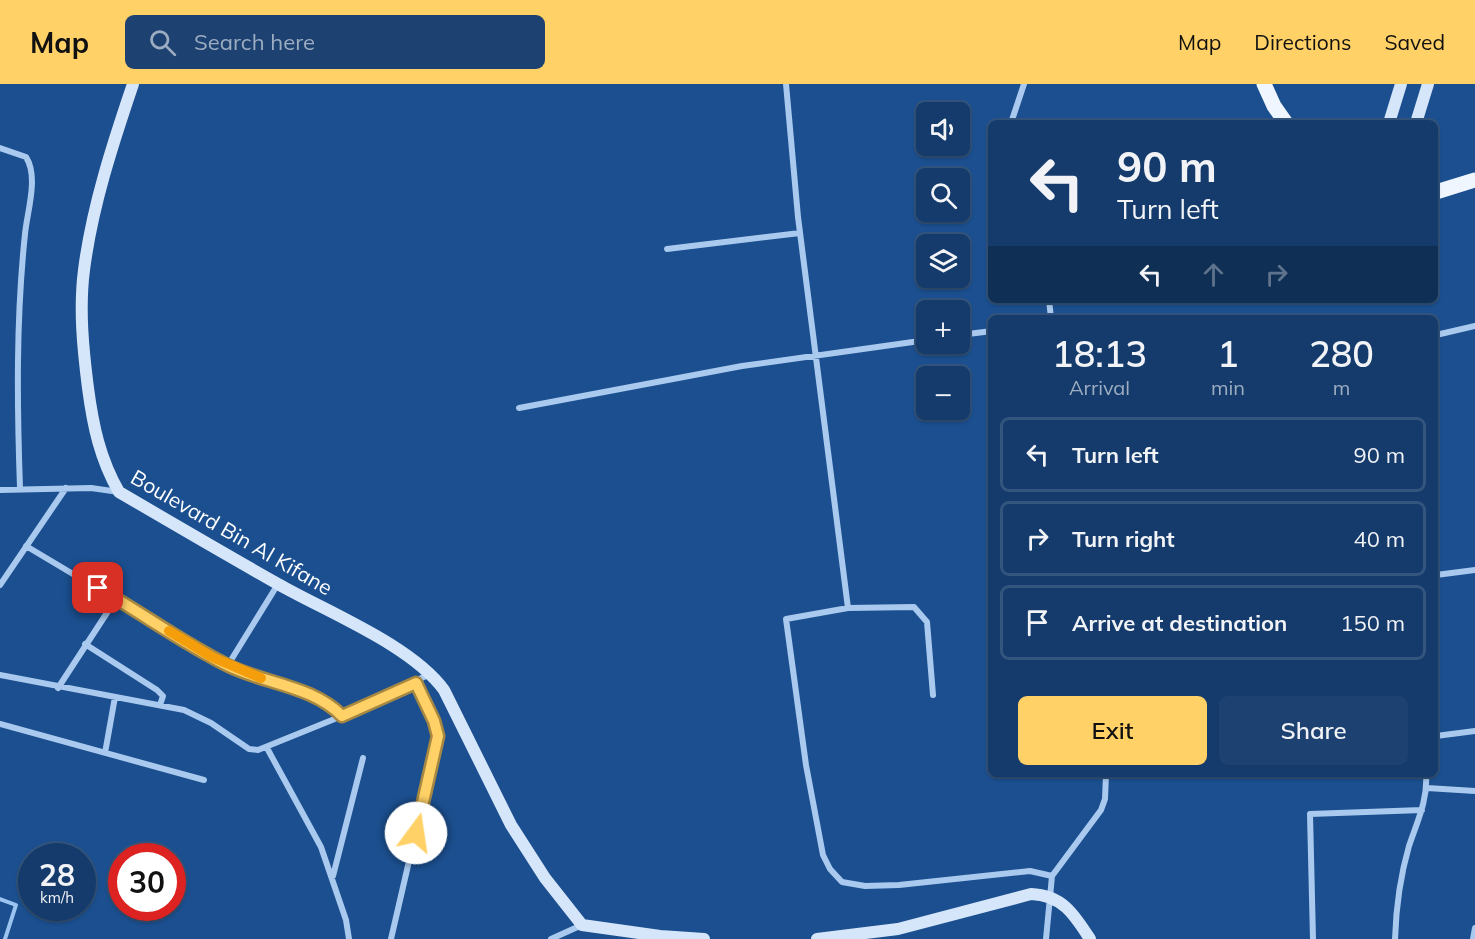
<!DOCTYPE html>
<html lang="en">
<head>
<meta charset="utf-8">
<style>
	:root { --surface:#143b6b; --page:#1d4271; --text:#f1f3f6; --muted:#9dadc1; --line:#33557e; --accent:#ffd166 }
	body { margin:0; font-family:Mulish,sans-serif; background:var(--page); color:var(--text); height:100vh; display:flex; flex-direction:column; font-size:22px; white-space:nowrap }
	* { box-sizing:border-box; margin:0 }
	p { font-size:20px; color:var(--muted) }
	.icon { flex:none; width:33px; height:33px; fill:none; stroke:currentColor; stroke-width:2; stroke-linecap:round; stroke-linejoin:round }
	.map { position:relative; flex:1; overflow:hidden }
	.details { position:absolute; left:988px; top:231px; width:450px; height:462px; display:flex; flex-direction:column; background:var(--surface); border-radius:9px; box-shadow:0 2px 4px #0004,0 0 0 2px var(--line) }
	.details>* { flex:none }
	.guide { position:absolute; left:988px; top:36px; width:450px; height:183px; border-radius:9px; box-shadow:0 2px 4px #0004,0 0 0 2px var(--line); background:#143b6b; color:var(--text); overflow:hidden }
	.buttons { position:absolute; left:916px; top:18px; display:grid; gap:12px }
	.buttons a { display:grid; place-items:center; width:54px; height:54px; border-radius:9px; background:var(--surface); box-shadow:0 2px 4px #0004,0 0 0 2px var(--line); font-size:30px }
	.speed { position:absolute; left:18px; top:759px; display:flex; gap:12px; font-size:30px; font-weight:700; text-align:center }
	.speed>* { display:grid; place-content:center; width:78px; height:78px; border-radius:50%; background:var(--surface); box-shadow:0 2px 4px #0004,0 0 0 2px var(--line); line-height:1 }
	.speed small { font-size:15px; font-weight:400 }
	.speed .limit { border:9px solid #d22; background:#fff; color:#111 }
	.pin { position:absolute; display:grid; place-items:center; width:51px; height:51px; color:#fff; margin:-26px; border-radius:12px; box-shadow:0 3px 9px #0006 }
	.me { position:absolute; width:66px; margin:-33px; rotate:14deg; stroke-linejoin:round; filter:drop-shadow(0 0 4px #0008) }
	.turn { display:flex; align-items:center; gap:21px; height:126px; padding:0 30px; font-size:27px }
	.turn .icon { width:78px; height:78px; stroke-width:2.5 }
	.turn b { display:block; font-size:42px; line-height:51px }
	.lanes { display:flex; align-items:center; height:57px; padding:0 30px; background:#0003; justify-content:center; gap:30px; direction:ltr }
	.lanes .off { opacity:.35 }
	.eta { display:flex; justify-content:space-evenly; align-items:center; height:102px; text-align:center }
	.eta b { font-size:36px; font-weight:600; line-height:42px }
	.primary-button { display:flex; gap:12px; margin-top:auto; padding:12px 30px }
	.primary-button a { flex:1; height:69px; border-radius:9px; background:var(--accent); color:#111; font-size:24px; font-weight:600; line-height:69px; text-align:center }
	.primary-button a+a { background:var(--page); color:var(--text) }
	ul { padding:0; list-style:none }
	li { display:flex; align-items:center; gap:18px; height:75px; margin:0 12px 9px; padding:0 18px; border:3px solid var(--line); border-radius:9px }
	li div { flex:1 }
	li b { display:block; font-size:22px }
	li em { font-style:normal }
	header { display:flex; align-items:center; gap:36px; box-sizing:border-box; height:84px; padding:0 30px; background:var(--accent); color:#111 }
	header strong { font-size:28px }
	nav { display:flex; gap:33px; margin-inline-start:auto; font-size:21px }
	.search { width:420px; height:54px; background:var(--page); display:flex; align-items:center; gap:15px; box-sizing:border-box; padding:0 21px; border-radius:9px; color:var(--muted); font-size:22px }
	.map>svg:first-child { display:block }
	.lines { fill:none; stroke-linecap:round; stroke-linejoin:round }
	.stream { stroke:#9cc4f0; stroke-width:4 }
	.street { stroke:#a9c9ee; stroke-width:6 }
	.secondary { stroke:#d6e6fa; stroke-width:12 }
	.primary { stroke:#f0f6ff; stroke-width:15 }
	.route-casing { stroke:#a68842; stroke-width:15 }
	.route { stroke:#ffd166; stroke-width:10 }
	.slow { stroke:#f59e0b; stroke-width:10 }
	.labels { text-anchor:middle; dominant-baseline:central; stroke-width:6; stroke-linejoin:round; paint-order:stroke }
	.street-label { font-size:21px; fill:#fff; stroke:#1b4f8f }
</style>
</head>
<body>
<header>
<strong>Map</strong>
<div class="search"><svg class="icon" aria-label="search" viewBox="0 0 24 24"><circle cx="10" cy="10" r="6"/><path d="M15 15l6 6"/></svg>Search here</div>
<nav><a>Map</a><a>Directions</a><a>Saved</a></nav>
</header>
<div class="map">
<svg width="1475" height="855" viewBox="0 0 1475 855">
	<rect width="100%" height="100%" fill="#1b4f8f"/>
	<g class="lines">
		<path class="stream" d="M0 815 16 821 5 855"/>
		<path class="street" d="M786 0 798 133 848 524
			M1011 39 1024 0
			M0 64 26 73C39 93 27 128 25 150 16 235 17 319 20 404
			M667 165 800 149
			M1049 216 1051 234
			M960 251 992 247
			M1436 251 1475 242
			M519 324 742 282 927 256
			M0 406 91 404 119 408
			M26 462 212 573 243 589 323 615 342 632
			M1436 491 1475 486
			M0 501 66 404
			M85 560 157 606 163 612 160 621
			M228 581 278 500
			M0 591 184 626 211 639 249 665 258 666 342 632 430 590
			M58 604 116 515
			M933 611 927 538 914 523 848 524 786 535 806 681 823 771 830 785 842 798 865 802 899 801 1030 787 1052 792 1046 855
			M0 640 204 696
			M1436 652 1475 647
			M267 664 321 763 346 836 349 855
			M105 669 115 613
			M1427 704 1475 707
			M333 792 363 674
			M1052 792 1101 726 1105 715 1106 690
			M391 855 438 652 434 637 416 599
			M551 855 582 841
			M1313 855 1310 730 1422 726
			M1395 855C1396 824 1400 793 1409 762 1417 738 1428 716 1426 690
			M1473 855 1475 844"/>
		<path class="secondary" d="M133 0C113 59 92 123 84 186 79 225 83 265 88 304 93 342 100 375 119 408 172 439 225 470 278 500 327 528 411 561 444 606L511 741 545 794 582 841 660 852 704 855
			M1389 39 1401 0
			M1416 39 1428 0
			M817 855 898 845 1031 810C1062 811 1074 830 1090 855"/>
		<path class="primary" d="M1264 0 1274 22 1286 39
			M1436 108 1475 96"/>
	</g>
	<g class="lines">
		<g class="route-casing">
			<path id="route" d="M98 504C142 529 184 560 229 582 266 600 313 602 342 632L416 599 434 637 438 652 416 749"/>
		</g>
		<use href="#route" class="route"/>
		<path class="slow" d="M169 547 212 573 261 594"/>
	</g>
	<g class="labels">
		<g class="street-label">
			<text transform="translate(232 448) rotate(30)">Boulevard Bin Al Kifane</text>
		</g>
	</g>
</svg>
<div class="buttons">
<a><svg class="icon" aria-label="sound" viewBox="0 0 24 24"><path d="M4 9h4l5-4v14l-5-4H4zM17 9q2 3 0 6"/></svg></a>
<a><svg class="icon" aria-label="search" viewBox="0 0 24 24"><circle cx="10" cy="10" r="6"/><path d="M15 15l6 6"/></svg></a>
<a><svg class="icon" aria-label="layers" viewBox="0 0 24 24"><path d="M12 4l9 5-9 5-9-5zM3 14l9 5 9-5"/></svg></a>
<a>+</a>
<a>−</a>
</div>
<div class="speed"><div>28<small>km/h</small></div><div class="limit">30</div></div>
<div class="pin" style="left:98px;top:504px;background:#d93025"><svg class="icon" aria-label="arrive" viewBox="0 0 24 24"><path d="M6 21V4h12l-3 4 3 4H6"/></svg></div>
<svg class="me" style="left:416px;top:749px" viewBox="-20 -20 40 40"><circle r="19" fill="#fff"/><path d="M0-13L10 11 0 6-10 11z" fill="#ffd166"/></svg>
<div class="guide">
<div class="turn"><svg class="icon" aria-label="left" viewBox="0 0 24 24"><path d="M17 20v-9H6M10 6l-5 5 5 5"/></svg><div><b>90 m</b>Turn left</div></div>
<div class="lanes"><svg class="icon" aria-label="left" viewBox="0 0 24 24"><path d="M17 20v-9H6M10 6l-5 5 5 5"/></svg><svg class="icon off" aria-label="ahead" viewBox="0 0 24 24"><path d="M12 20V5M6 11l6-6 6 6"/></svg><svg class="icon off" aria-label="right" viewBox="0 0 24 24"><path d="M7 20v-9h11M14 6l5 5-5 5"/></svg></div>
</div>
<section class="details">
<div class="eta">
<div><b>18:13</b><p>Arrival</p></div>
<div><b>1</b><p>min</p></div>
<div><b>280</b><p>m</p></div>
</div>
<ul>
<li><svg class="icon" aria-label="left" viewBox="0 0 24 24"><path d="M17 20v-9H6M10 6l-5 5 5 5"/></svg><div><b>Turn left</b></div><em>90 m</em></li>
<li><svg class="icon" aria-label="right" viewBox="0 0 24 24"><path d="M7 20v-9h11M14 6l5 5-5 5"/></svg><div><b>Turn right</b></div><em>40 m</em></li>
<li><svg class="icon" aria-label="arrive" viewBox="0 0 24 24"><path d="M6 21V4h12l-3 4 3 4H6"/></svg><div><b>Arrive at destination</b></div><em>150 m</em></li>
</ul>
<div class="primary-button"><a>Exit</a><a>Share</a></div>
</section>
</div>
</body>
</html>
